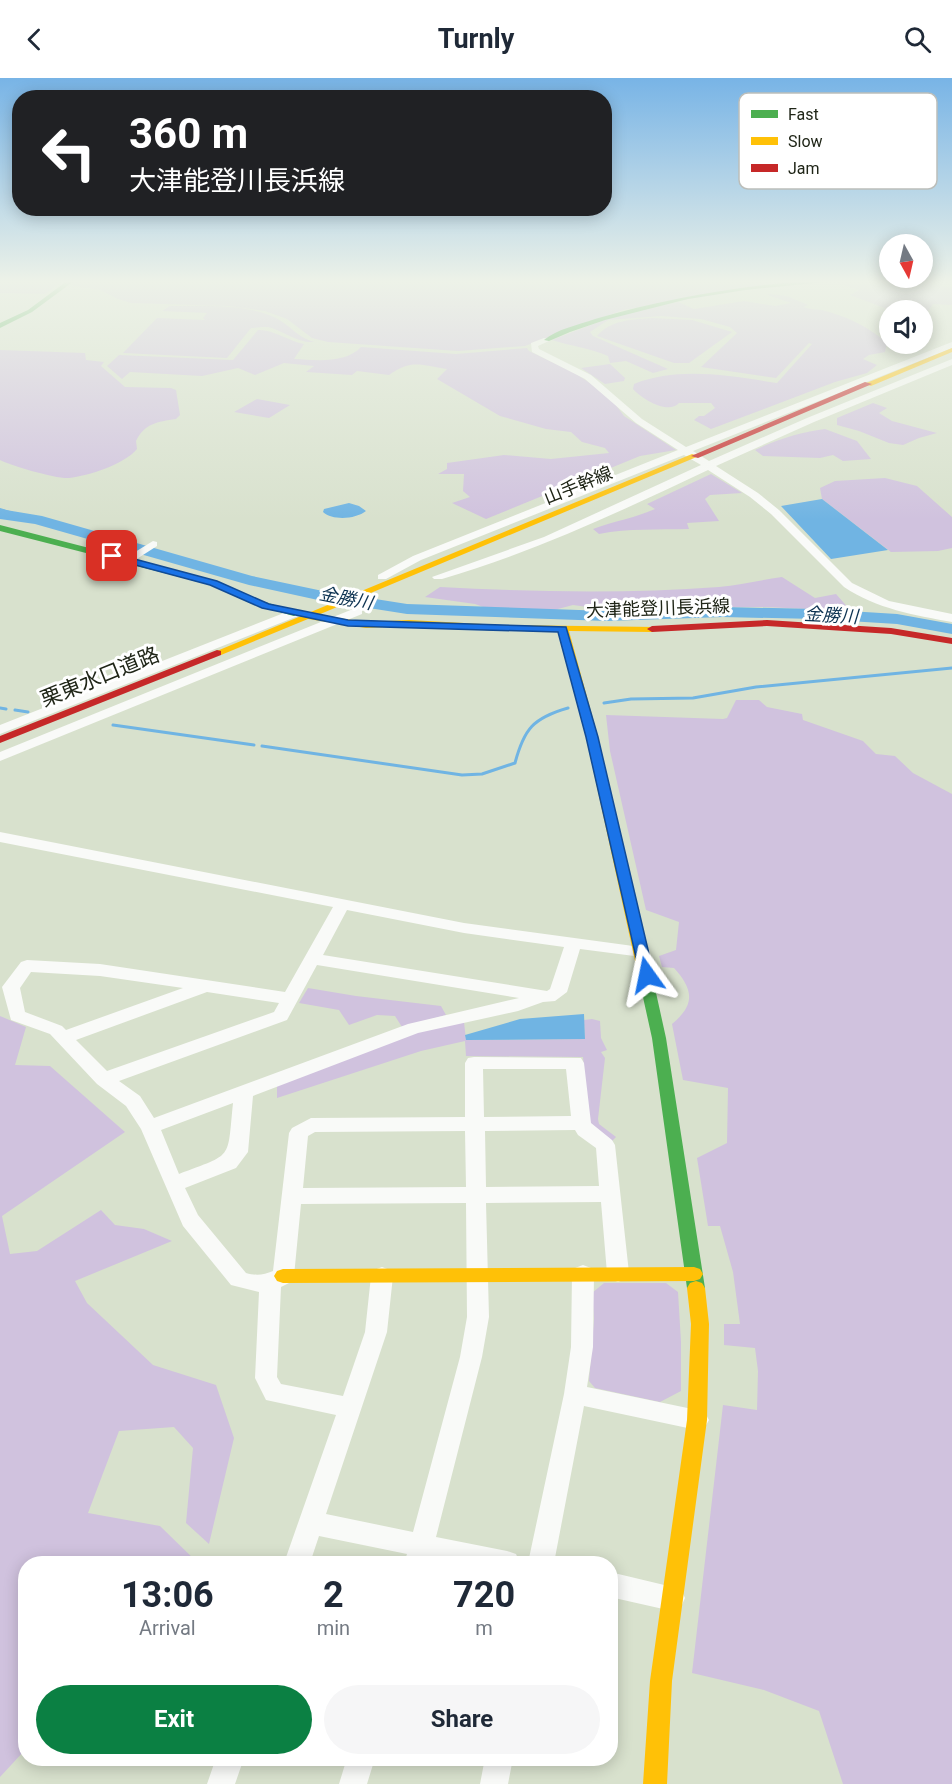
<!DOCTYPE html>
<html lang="en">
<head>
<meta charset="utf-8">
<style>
	:root { --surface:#fff; --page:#f6f6f7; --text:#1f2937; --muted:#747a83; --accent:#0b8043 }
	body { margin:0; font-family:Roboto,"Noto Sans JP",sans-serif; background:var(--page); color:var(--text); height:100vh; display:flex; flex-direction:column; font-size:22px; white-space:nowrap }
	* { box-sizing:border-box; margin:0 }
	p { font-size:20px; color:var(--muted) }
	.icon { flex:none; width:33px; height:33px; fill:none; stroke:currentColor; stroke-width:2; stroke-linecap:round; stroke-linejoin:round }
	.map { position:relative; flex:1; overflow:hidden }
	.side { position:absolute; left:18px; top:1478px; width:600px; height:210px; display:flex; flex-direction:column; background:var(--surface); border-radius:24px; box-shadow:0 3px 15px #0003 }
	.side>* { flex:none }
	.banner { position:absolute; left:12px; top:12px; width:600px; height:126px; border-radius:24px; box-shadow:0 3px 15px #0003; background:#202124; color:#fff; overflow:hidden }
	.needle { width:39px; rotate:172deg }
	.buttons { position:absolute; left:879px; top:156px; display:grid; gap:12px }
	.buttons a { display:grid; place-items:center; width:54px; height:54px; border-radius:50%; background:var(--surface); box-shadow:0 3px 15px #0003; font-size:30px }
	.pin { position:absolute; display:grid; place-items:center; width:51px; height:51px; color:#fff; margin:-26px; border-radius:12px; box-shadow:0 3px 9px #0006 }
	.me { position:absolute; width:66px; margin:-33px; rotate:348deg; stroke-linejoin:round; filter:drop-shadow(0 0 4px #0008) }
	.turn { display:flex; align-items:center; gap:21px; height:126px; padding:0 18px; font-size:27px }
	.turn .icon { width:78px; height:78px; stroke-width:2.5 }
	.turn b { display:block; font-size:42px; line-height:51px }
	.eta { display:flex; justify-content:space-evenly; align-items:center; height:102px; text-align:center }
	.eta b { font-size:36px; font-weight:700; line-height:42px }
	.button { display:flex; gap:12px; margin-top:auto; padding:12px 18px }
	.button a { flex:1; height:69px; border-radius:36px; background:var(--accent); color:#fff; font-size:24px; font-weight:700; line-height:69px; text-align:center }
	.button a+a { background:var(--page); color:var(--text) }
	header { display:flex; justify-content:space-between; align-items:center; height:78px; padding:0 18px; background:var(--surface); font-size:27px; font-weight:700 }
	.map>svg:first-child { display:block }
	.green { fill:#d0c2de }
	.water { fill:#70b4e3 }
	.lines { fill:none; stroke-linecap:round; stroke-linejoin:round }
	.stream-far1 { stroke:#70b4e3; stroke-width:2 }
	.stream { stroke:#70b4e3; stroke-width:3 }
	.river { fill:#70b4e3; fill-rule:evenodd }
	.street { fill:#f9faf8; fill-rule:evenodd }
	.fast { fill:#4caf50; fill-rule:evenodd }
	.slow { fill:#ffc107; fill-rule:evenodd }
	.jam { fill:#c62828; fill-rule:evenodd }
	.route { fill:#1a73e8; stroke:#114b97; stroke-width:1.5 }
	.labels { text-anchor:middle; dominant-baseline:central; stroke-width:6; stroke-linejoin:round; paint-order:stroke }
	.far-street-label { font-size:18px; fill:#202618; stroke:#fff }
	.far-water-label { font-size:18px; font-style:italic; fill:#0c3251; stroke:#fff }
	.street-label { font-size:21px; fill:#202618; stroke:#fff }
	.key { fill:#fff; stroke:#bcbeba; stroke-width:1.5 }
	.key-label { font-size:16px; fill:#202618 }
</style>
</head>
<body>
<header><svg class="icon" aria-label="back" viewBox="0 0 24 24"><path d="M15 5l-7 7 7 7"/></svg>Turnly<svg class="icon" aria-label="search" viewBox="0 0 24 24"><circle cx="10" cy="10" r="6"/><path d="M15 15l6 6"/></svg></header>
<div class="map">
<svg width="952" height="1706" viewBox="0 0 952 1706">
	<rect width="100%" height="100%" fill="#d8e1cd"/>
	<path class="green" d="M0 203H63L45 216 0 215Z
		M75 203H801L623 232 525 268 458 273 328 264 312 260 287 241 265 233 229 228 131 225 118 221 100 212 74 208 72 206Z
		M935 203V207L952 209V227L933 226 925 237H923L922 232H890L850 217 859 212 835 204Z
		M770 216 787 218 808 227 804 229C811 232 815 231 822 232 846 238 869 249 887 265L885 274 869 277 863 281 877 287 867 295 835 304 711 351 694 342 699 338H704L715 330 711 325H679C668 337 642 321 633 311L634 306C679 288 730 298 777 305L812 266 809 265 776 300 701 289 737 255 730 249 701 241 661 238 608 242 590 254 593 258 668 291 653 295 626 283 610 285 608 278C590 270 570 268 552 262L617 237 678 224 694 231 744 223 775 228 791 225 768 217Z
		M170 228C203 228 245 225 276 240 290 247 298 260 314 264 298 265 286 255 272 250 266 248 258 250 251 250L227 280 123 275 157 240 205 242 203 240 207 235 162 233Z
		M653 240 692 242 732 254 689 285H674L597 258C610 242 634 241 653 240Z
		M258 252C272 251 289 263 304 266L294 281C316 282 345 286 361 269L456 276 527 270 529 273 575 295 609 318 624 338 676 372 640 378 486 441 452 425 470 419 463 413 464 396H438L447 391V385L504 377 551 381 609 375 605 370 582 364 571 354 546 351 500 338 437 301 447 291C421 287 411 281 389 297L357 293 352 297 306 294 314 288 284 285 255 297 238 290 202 298 130 294 122 301 107 288 119 277 233 282Z
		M0 272 85 275 86 282 104 284 101 288 125 309 171 310 176 312 180 337 176 341C157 344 145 345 136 363L137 371C125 386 88 398 69 400 56 401 12 388 0 382Z
		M610 286 625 300 624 303 605 306 581 290Z
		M257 321 290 327 269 340 234 334Z
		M873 325 887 330 879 335 892 343 937 355 919 360 903 367 889 365 859 353 837 347V340Z
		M825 351 857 363 871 381 843 383 833 377 820 380 763 378 755 372C779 361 800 354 825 351Z
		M711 396 742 415 710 417 705 421 719 443 687 445 689 451C658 452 629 450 599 456L593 451C614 443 635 440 655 431L647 426Z
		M885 400 917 408 952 439V470L938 473 891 474 822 421 820 410 835 403Z
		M782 499 815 520 836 516 851 533 765 529 595 530 573 527 554 532 489 531 475 526 425 519 440 509C533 514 626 516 719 509 740 507 761 502 782 499Z
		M736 622H759L767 629 802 636 803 642 863 663 876 676 895 678 913 695 952 716V1706H843L819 1633 764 1612 692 1595 723 1327 757 1332 758 1293 755 1270 724 1267V1246H740L733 1194 720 1148H708L697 1080 727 1065 728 1010 683 1002 672 946C695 927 694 912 674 890L662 889 659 878 676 872 679 844 646 832 610 673 606 637 723 641 727 640Z
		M308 910 356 918 441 928 446 937 402 949 395 938 377 937 349 947 339 932 299 925Z
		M0 938 26 949 15 987 50 988 125 1054 2 1138 10 1176 37 1173 101 1132 115 1147 144 1151 172 1163 75 1203 87 1225 153 1287 216 1307 234 1360 209 1466 186 1445 193 1370 174 1349 119 1353 88 1435 160 1448 198 1485H26L25 1672 0 1699Z
		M592 941 600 943 601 960 607 972 601 974 605 980 598 1041 599 1046 616 1059 611 1064 589 1047 583 979 466 978 465 963 421 973 277 1020V1007L417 954 464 944 466 962 585 961 584 942Z
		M604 1205H666L678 1214 681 1264V1313L660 1324 595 1310 589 1303 594 1241 592 1215Z"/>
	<path class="water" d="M822 421 888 472 831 481 781 428Z
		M349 425 359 428 366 433C356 441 333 443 323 434L324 431Z
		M584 936 585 961 466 962 465 957 520 941Z"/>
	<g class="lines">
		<path class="stream-far1" d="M0 431 19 437"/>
		<path class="stream" d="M604 625 631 621 693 620 756 609 952 590
			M0 630 6 631
			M15 632 28 634
			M113 647 254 667
			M262 668 462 697 482 696 515 685C524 651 533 640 568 630"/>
		<path class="river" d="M0 431 42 438 252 498 318 512 407 526 607 533 723 529 816 531 897 536 952 546V556L897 546 816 541 723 539 607 543 407 536 318 522 249 507 35 446 0 441Z"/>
		<path class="street" d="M544 260 551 262 538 268 539 271 591 297 642 341 686 369 952 264V270L693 373 709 383 807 340 952 281V287L814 344 716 388 758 415 779 432 852 505 889 523 952 536V544C914 537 877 531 844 509L771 436 750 419 708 392C621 433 535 474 442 501H434L432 499 544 459 701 387 684 377 421 482 386 501H378V497L413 478 678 372 636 345 585 301 532 274 531 265Z
			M153 463 157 464V468L132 484 128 485 122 482Z
			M358 529 362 530V536L0 683V674Z
			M294 531 300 535 298 538 0 656V647Z
			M0 754 464 845 648 870 650 874 648 878 642 879 580 871 567 914 555 923 543 924 518 933 418 955 253 1018 248 1074 236 1090 185 1110 198 1137 246 1195C256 1198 264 1197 273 1193L289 1055 292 1050 311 1040 465 1039V985L468 980 474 979 581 980 584 985 591 1045 612 1062 615 1067 629 1195 626 1201 618 1204 610 1201 607 1195 601 1124 486 1125 489 1239 482 1279 436 1459 507 1473 516 1476 520 1485H448L431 1481 430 1485H404L407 1476 319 1458 310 1485H284L336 1337 266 1322 255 1300 259 1214 231 1207 183 1148 141 1051 126 1028 97 1006 50 956 11 942 2 909 21 884 27 882 100 886 285 914 333 829 0 764ZM347 832 464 855 564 869 550 911 547 913 323 877ZM317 887 519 920 408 946 154 1040 140 1018 119 1003 287 942ZM31 894 100 898 183 910 66 952 62 948 25 934 20 910ZM207 914 279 925 274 934 107 993 76 962ZM483 991H566L571 1038 484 1039ZM233 1025C227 1083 234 1075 179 1096L161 1052ZM575 1052 578 1057 596 1070 599 1108 486 1109 485 1053ZM465 1053 466 1109 303 1110 308 1058 315 1054ZM466 1125 467 1239 460 1279 413 1454 326 1436 387 1254 393 1198 390 1192 382 1189 374 1192 371 1198 365 1254 343 1318 281 1306 277 1299 281 1209 291 1204 294 1198 301 1126Z
			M583 1187 591 1190 594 1196 593 1269 587 1309 697 1332 705 1335 709 1342 705 1349 697 1352 584 1328 554 1485H528L564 1316 571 1269 572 1196 575 1190Z
			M610 1494 681 1511 685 1520 681 1529 672 1533 610 1519Z
			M216 1680H244L235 1706H207Z
			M347 1680H375L367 1706H339Z
			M485 1680H513L508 1706H480Z"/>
		<path class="fast" d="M67 203H74L32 234 0 250V245L28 232Z
			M803 203H836L745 212 688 221 605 242 570 254 549 263 544 262C557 251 578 247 595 241 663 221 732 209 803 203Z
			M0 447 217 503 256 521 299 535 294 538 290 537 250 525 211 507 0 453Z
			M644 887 651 892 666 960 705 1210 702 1215 696 1217 690 1215 687 1210 652 960 637 892Z"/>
		<path class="slow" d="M952 270V274L871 308 864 306Z
			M692 376 699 378 318 537 366 544 409 542 501 547 656 549 657 551 652 554 569 553 598 659 651 892 644 897 637 892 586 659 559 553H501L409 548 366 550 308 541 221 577H213L212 575Z
			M694 1189 700 1191 703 1196 700 1201 694 1203 283 1205 277 1203 274 1198 277 1193 283 1191Z
			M696 1203 702 1205 705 1210 709 1246 707 1342 672 1603 667 1706H643L650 1603 687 1342 691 1246 687 1210 690 1205Z"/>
		<path class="jam" d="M865 304 872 306 698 380 691 378Z
			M767 542 891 550 952 560V566L891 556 767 548 652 554 647 551 652 548Z
			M217 572 221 573V577L0 665V658Z"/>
	</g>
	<linearGradient id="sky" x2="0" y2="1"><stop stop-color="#78b4e6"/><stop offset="0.46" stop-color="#edf2e8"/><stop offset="1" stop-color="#edf2e8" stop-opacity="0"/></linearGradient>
	<rect width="952" height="442" fill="url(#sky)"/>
	<path class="route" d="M112 475 217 503 269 526 348 542 566 549 598 659 654 897 652 900H642L640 897 586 659 558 554 348 548 262 530 210 507 109 480V476Z"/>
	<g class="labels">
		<g class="far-street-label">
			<text transform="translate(578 407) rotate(-22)">山手幹線</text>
			<text transform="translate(658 530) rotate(-2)">大津能登川長浜線</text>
		</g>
		<g class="far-water-label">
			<text transform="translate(346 520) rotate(11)">金勝川</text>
			<text transform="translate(831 537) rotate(3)">金勝川</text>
		</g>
		<g class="street-label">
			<text transform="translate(100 599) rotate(-22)">栗東水口道路</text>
		</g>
	</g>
	<rect x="739" y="15" width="198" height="96" rx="9" class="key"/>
	<rect x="751" y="32" width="27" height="8" fill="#4caf50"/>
	<rect x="751" y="59" width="27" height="8" fill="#ffc107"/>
	<rect x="751" y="86" width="27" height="8" fill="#c62828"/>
	<g class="key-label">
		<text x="788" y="42">Fast</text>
		<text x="788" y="69">Slow</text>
		<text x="788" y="96">Jam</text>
	</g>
</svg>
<div class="buttons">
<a><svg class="needle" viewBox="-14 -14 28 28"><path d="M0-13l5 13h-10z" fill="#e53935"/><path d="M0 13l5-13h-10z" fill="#747a83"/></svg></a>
<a><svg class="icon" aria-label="sound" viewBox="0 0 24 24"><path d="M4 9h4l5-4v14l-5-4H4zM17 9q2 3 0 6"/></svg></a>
</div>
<div class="pin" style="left:112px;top:478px;background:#d93025"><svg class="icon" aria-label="arrive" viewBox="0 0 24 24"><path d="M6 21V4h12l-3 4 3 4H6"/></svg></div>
<svg class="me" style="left:647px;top:897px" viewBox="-20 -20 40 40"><path d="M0-17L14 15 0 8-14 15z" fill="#1a73e8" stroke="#fff" stroke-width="4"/></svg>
<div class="banner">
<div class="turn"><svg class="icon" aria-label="left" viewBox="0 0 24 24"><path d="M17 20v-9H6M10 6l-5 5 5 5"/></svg><div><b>360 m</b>大津能登川長浜線</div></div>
</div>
<section class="side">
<div class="eta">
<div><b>13:06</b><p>Arrival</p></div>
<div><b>2</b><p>min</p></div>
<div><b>720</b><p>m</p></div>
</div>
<div class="button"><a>Exit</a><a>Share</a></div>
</section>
</div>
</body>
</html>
